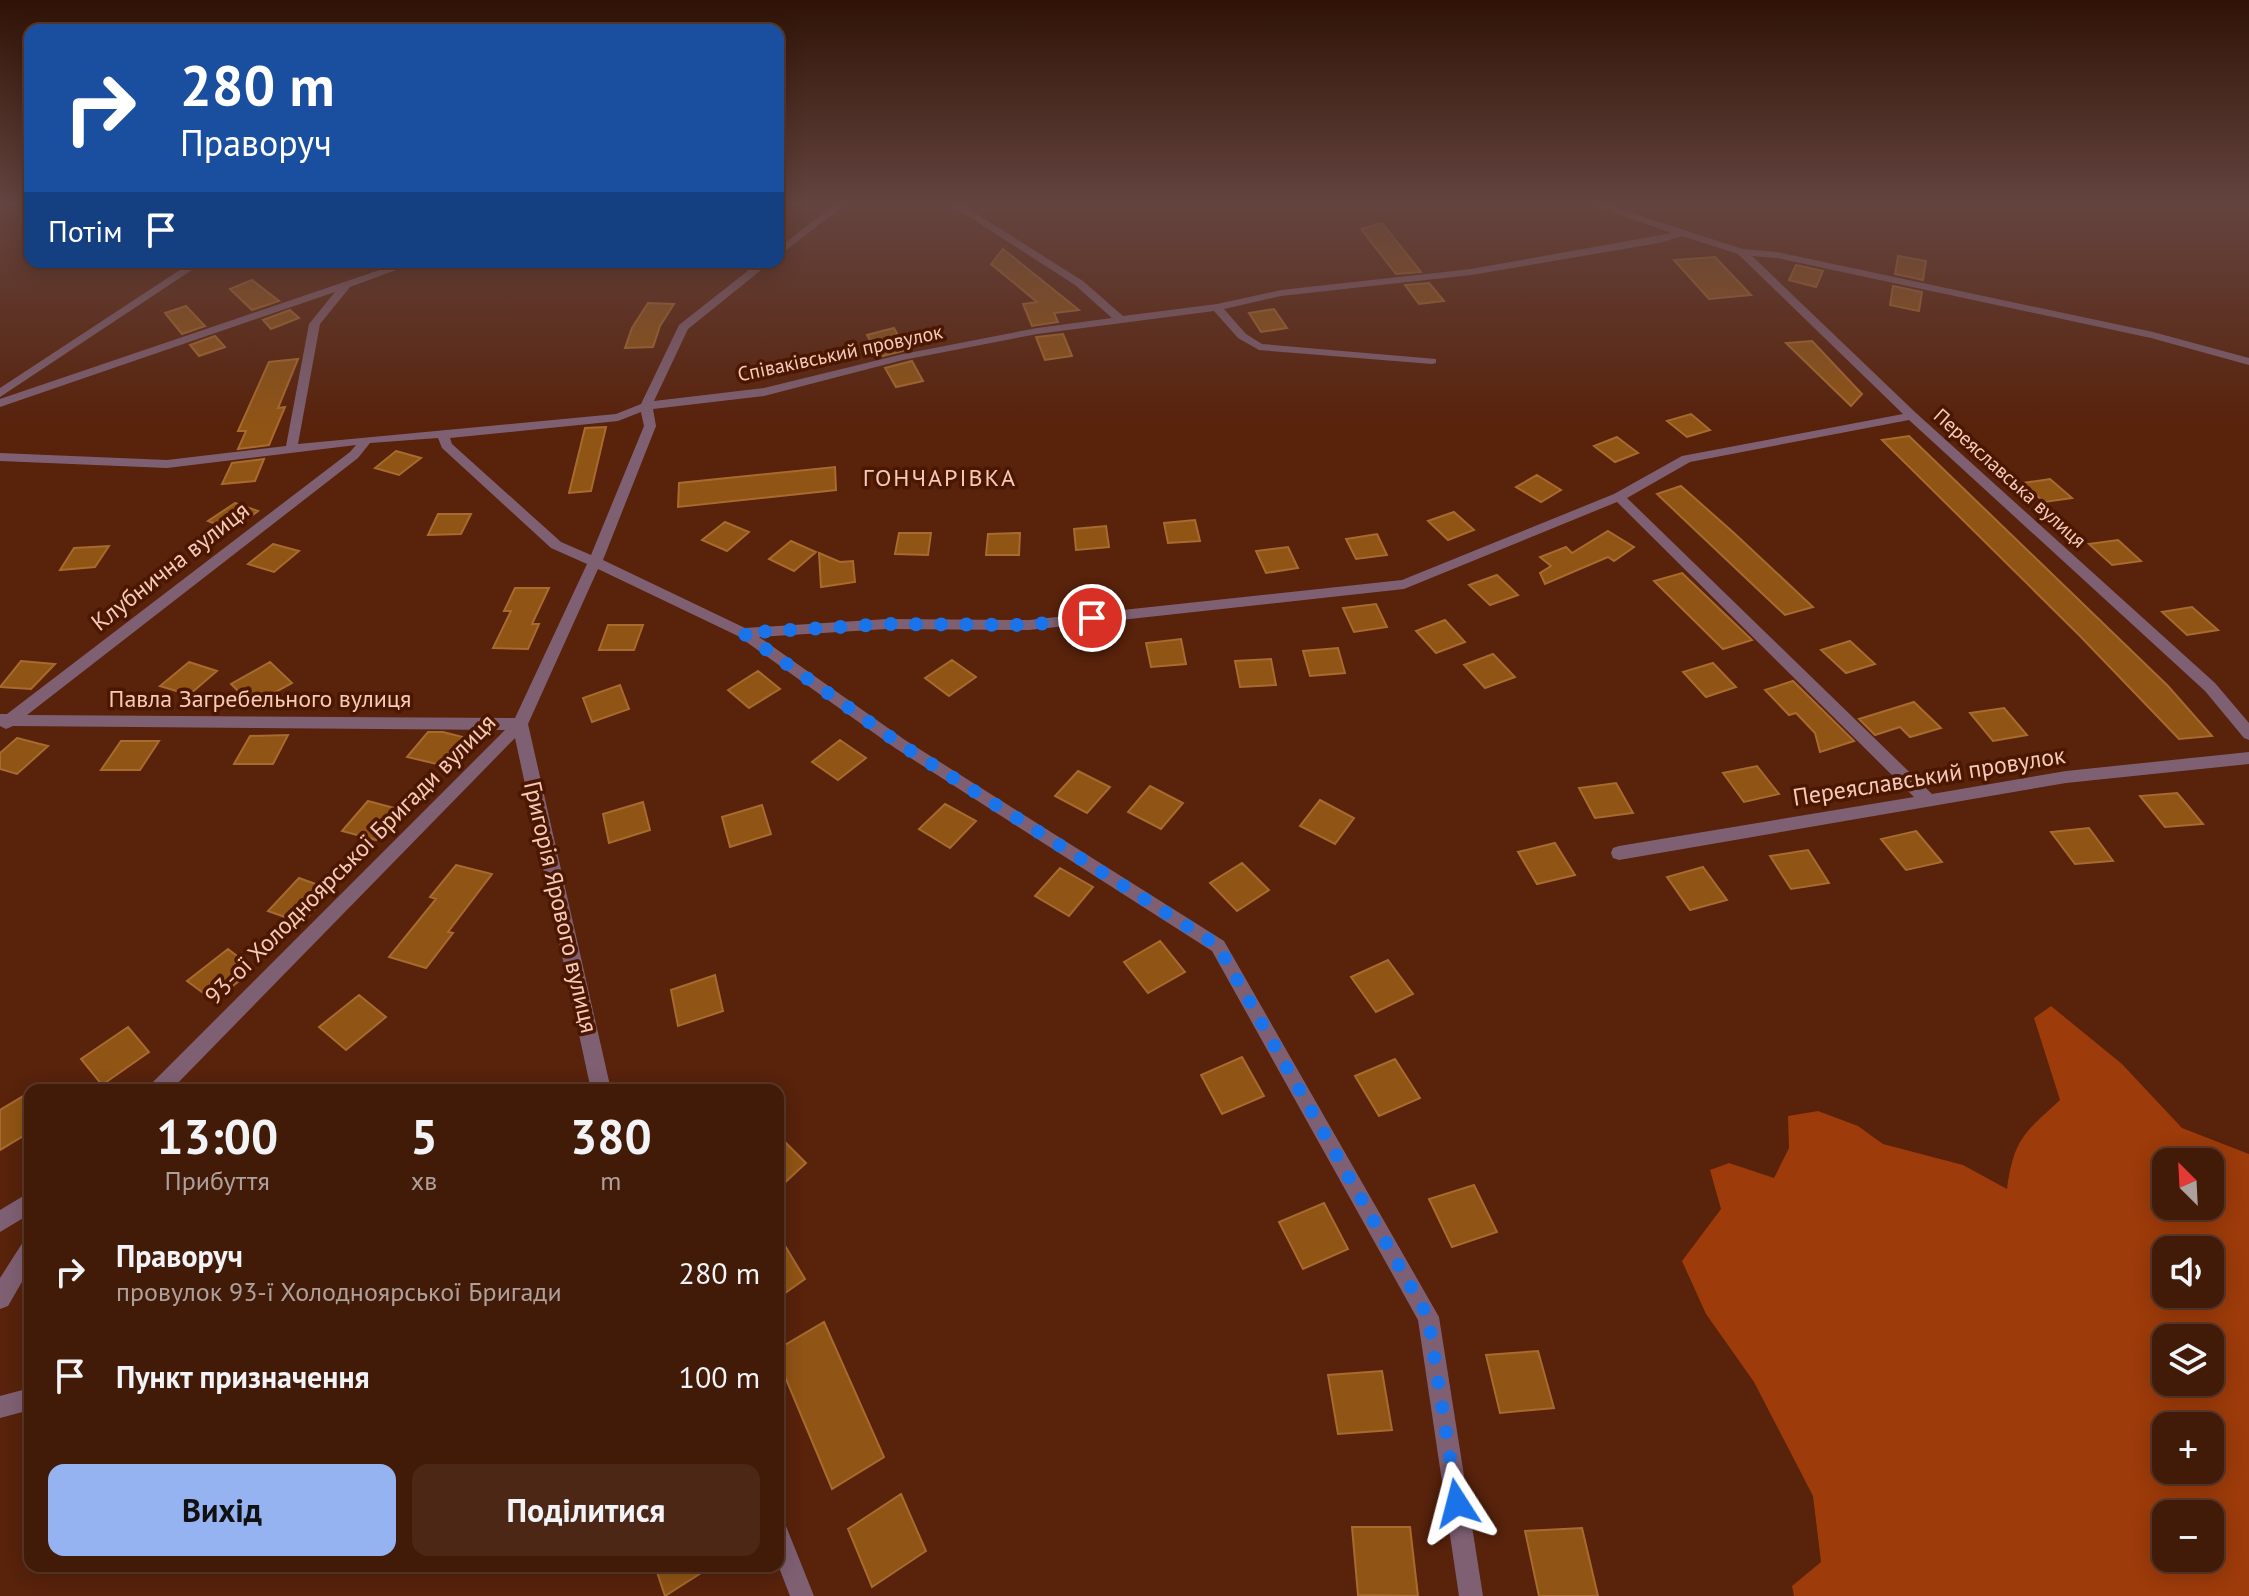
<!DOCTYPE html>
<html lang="uk">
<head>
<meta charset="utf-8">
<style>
	:root { --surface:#421a08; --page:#4c2716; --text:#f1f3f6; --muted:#aea19c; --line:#5a3829; --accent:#95b2f1 }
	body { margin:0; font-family:"PT Sans",sans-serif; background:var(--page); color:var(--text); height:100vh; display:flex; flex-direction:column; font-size:30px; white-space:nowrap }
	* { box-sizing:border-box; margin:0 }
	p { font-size:26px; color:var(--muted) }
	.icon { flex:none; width:44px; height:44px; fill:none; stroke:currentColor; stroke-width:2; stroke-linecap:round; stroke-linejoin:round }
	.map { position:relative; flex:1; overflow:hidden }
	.side { position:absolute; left:24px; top:1084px; width:760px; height:488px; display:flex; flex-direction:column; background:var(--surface); border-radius:16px; box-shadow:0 4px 20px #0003,0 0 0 2px var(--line) }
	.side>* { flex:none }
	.top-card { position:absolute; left:24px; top:24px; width:760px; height:244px; border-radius:16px; box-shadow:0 4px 20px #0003,0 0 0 2px var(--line); background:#1a4fa0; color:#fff; overflow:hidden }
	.needle { width:52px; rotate:336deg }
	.tools { position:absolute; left:2152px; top:1148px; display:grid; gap:16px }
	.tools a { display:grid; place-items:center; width:72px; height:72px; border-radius:16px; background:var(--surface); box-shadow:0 4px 20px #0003,0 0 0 2px var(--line); font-size:40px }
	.pin { position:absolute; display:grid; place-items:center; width:68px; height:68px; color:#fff; margin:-34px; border:4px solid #fff; border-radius:50%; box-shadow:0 2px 8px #0007 }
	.me { position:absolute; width:88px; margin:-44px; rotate:351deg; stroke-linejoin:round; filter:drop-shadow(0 0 6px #0008) }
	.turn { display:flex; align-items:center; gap:28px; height:168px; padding:0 24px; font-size:36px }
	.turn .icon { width:104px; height:104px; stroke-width:2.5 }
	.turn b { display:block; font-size:56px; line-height:68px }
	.then { display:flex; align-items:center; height:76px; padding:0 24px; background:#0003; gap:16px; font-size:30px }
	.eta { display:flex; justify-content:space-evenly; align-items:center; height:136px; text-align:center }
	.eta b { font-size:48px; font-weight:700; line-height:56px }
	.cta { display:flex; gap:16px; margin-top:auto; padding:16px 24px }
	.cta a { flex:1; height:92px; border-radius:16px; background:var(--accent); color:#111; font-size:32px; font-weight:700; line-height:92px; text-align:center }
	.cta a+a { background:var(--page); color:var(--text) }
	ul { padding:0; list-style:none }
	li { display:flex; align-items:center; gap:24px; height:104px; padding:0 24px }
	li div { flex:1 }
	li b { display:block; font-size:30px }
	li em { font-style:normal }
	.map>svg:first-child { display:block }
	.forest { fill:#9d3b0a; fill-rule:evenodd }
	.building { fill:#905414; stroke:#a76a2f; stroke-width:2 }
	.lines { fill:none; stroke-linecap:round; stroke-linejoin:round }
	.minor { fill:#7f6073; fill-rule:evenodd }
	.route { stroke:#1a73e8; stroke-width:14; stroke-dasharray:0 25.2 }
	.labels { text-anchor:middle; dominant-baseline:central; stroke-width:7; stroke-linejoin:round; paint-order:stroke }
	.far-street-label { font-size:20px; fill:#f5caba; stroke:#4c1701 }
	.far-quarter-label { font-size:24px; letter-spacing:2px; fill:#f5caba; stroke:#4c1701 }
	.street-label { font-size:24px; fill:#f5caba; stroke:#4c1701 }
</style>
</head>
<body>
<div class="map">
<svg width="2249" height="1596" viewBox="0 0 2249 1596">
	<rect width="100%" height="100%" fill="#58220b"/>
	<path class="forest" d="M2051 1006 2122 1064 2182 1128 2249 1154V1596H1794L1792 1586 1821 1562 1813 1496 1754 1382 1706 1314 1682 1261 1721 1209 1710 1170 1729 1163 1774 1178 1789 1148 1788 1116 1818 1111 1858 1126 1883 1144 1963 1165 2007 1189C2014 1139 2024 1133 2060 1100L2034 1018ZM2166 1162H2210V1206H2166ZM2166 1250H2210V1294H2166ZM2166 1338H2210V1382H2166ZM2166 1426H2210V1470H2166ZM2166 1514H2210V1558H2166Z"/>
	<path class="building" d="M1382 223 1421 272 1396 274 1361 229Z
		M1003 249 1079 310 1054 313 1058 322 1032 326 1023 304 1037 302 991 264Z
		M1898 256 1926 261 1923 280 1895 274Z
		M1715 257 1751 295 1709 299 1674 260Z
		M1796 265 1823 271 1816 287 1789 280Z
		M252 280 279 301 252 310 230 289Z
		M1429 283 1444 301 1419 304 1405 285Z
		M1893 286 1922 292 1919 311 1890 305Z
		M648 303 674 304 660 326 653 347 625 348 632 328Z
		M186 306 205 326 182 334 165 313Z
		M1274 309 1287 328 1261 332 1249 313Z
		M290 310 299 318 271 329 263 320Z
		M894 328 906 350 879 357 867 335Z
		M1063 334 1072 356 1045 360 1036 337Z
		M215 336 225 347 199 356 190 345Z
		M1812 341 1862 394 1851 406 1786 343Z
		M298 359 278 408 285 407 269 445 238 449 246 431H238L269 362Z
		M912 361 923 381 896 387 885 368Z
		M1691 414 1710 430 1687 437 1667 421Z
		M606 427 591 491 569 493 585 428Z
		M1909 436 2168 686 2212 736 2179 739 2080 636 1882 440Z
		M1617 437 1638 453 1615 462 1594 446Z
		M396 451 421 458 399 475 375 468Z
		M264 459 255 481 222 484 232 463Z
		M835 467 836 490 678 507 679 483Z
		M1537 475 1561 490 1541 502 1516 487Z
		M2050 479 2072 498 2044 502 2023 483Z
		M1681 486 1734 533 1813 607 1785 615 1657 494Z
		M235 503 258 511 232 530 208 521Z
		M1454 512 1474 530 1448 540 1428 521Z
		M438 514H471L461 534 428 535Z
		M1195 520 1200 541 1168 543 1164 523Z
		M725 522 749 532 727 551 702 540Z
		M1106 526 1109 547 1076 550 1074 529Z
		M1608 531 1634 547 1614 561 1608 557 1545 584 1540 573 1551 566 1540 557 1566 547 1572 553Z
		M899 533H931L928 555 895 554Z
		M1020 533 1019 555H986L988 534Z
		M1377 534 1387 555 1356 559 1346 539Z
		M2118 540 2141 561 2112 565 2089 544Z
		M791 541 816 552 794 571 769 559Z
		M273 544 299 551 274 572 248 564Z
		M109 546 95 567 60 570 74 548Z
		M1288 547 1298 568 1266 573 1256 551Z
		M819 553 840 562 853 561 855 582 821 587Z
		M1682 573 1729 618 1752 640 1723 649 1654 581Z
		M1497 575 1518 595 1490 605 1469 585Z
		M515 588H549L532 624H539L528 649 493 648 511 611H504Z
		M1376 604 1387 627 1354 632 1343 608Z
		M2192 607 2218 630 2187 635 2162 612Z
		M1445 620 1465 642 1436 653 1416 631Z
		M608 625H643L634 650H599Z
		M1181 639 1186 664 1151 667 1146 643Z
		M1850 641 1875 664 1846 673 1821 650Z
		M1338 648 1345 673 1310 676 1303 651Z
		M1493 654 1515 677 1485 688 1464 665Z
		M1271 659 1276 685 1240 687 1235 661Z
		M952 660 976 677 949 696 925 678Z
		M21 661 55 664 31 689 0 687Z
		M189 662 217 671 189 695 160 686Z
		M270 662 292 683 252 705 231 684Z
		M1713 663 1736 687 1706 697 1683 672Z
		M758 671 780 689 749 708 728 690Z
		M1793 681 1854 741 1820 752 1815 733 1796 713 1789 715 1765 690Z
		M620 685 629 709 592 722 583 698Z
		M1914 702 1941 728 1910 737 1900 727 1875 735 1859 719Z
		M2004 708 2027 735 1993 741 1970 713Z
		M428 732H443L463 737 441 765 407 757Z
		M288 735 273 764H234L250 736Z
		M17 738 48 746 17 774 0 769V753Z
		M840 740 866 758 838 780 812 762Z
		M121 741H159L140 770H101Z
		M1757 766 1779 794 1744 802 1723 773Z
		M1078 771 1110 787 1087 813 1055 796Z
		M1616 783 1633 813 1595 818 1579 788Z
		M1150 786 1183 803 1161 829 1128 812Z
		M2177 793 2184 801 2203 824 2165 827 2140 796Z
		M1320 800 1354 818 1335 844 1300 826Z
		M368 801 402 810 376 840 342 831Z
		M643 802 650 830 609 843 603 814Z
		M945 804 976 821 950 848 919 829Z
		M762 805 771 834 730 847 722 817Z
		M2089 828 2113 861 2075 864 2051 832Z
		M1916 831 1942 862 1906 870 1881 839Z
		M1555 843 1575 875 1537 884 1518 852Z
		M1808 850 1829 883 1791 889 1770 856Z
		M1242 863 1269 890 1237 911 1210 883Z
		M456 865 492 874 448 932 453 933 426 968 389 957 436 899 430 897Z
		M1703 867 1727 900 1690 910 1667 877Z
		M1060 868 1093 887 1069 916 1035 896Z
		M299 878 332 890 302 923 268 911Z
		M1160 941 1185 972 1148 993 1124 962Z
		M228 949 254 969 214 1001 187 981Z
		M1388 960 1413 994 1376 1012 1351 977Z
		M715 975 723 1011 678 1026 671 990Z
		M359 995 386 1017 346 1050 319 1027Z
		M128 1027 149 1052 102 1085 81 1059Z
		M1242 1057 1264 1096 1222 1114 1201 1075Z
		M1395 1059 1420 1098 1379 1116 1355 1076Z
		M30 1092V1132L0 1150V1110Z
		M778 1135 806 1163 778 1189Z
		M1474 1185 1497 1232 1452 1247 1429 1199Z
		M1324 1203 1348 1249 1303 1269 1279 1222Z
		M778 1234 805 1279 778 1298Z
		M824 1322 884 1457 832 1489 778 1360V1349Z
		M1538 1351 1554 1408 1500 1413 1486 1355Z
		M1382 1371 1392 1430 1338 1434 1328 1375Z
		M901 1494 926 1551 872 1587 848 1529Z
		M1352 1527H1410L1418 1596 1358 1595Z
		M1582 1528 1598 1596H1539L1525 1531Z
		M655 1566H712L665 1596Z"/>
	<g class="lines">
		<path class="minor" d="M837 203H848L778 256V248Z
			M948 203H959L1083 281 1123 316 1217 304 1281 290 1471 269 1672 233 1586 203H1600L1743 249 1777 252 2153 332 2249 358V365L2151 338 1777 258 1752 256 1916 413 2215 683 2249 723V740L2244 738 2205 691 1909 420 1690 462 1627 498 1932 794 2066 771 2249 752V764L2066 783 1619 860 1613 858 1611 853 1613 848 1619 846 1914 797 1617 502 1404 589 1029 630 887 629 759 637 905 740 1224 941 1439 1317 1483 1596H1459L1418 1320 1212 951 895 748 738 636 598 569 528 724 611 1090H591L515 738 171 1090H148L151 1084 505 730 13 726 6 729 0 726V714H7L350 452 356 445 167 468 0 461V453L167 460 286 446 309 324 335 292 0 407V399L403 262H418L350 287 320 324 298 444 616 414 641 404 679 325 759 262H771L688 329 654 401 764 388 903 354 1037 328 1112 318 1075 285ZM1682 236 1738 254 1903 414 1682 456 1614 494 1402 580 1029 620 887 619 745 628 603 560 656 426 653 409 764 396 903 360 1037 334 1214 311 1238 338 1259 350 1432 364 1436 363V359L1262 344 1246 334 1224 309 1281 296 1471 275 1659 243ZM641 412 644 426 591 555 561 542 452 444 450 438 618 421ZM438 438 442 448 551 548 587 564 515 718 27 715 358 458 370 443Z
			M192 262H204L0 397V388Z
			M30 1192V1214L0 1232V1210Z
			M30 1239V1268L8 1306 0 1309V1278L23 1242Z
			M30 1388V1410L0 1418V1396Z
			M778 1522 786 1526 814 1596H790L778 1565Z"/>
	</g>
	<linearGradient id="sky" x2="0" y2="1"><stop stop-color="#301306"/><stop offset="0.48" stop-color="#64443f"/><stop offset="1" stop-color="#64443f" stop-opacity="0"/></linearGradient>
	<rect width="2249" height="426" fill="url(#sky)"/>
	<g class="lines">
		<path class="route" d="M1092 618 1029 625 887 624 743 633 900 744 1218 946 1428 1317 1457 1503"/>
	</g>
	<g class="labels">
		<g class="far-street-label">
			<text transform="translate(840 353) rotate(-12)">Співаківський провулок</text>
			<text transform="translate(2010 478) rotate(42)">Переяславська вулиця</text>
		</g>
		<g class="far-quarter-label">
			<text x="940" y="477">ГОНЧАРІВКА</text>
		</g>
		<g class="street-label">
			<text transform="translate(170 566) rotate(-38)">Клубнична вулиця</text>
			<text x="260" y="698">Павла Загребельного вулиця</text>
			<text transform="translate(1929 776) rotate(-9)">Переяславський провулок</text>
			<text transform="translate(350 859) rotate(-45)">93-ої Холодноярської Бригади вулиця</text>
			<text transform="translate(561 907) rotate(77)">Григорія Ярового вулиця</text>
		</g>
	</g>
</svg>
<div class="tools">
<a><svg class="needle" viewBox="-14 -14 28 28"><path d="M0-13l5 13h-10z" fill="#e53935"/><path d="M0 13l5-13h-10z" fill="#aea19c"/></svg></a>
<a><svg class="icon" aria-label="sound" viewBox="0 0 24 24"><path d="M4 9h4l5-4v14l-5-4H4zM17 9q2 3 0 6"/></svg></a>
<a><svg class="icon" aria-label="layers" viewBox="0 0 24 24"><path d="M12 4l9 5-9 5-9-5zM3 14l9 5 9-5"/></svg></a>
<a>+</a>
<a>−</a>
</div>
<div class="pin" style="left:1092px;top:618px;background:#d93025"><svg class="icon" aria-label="arrive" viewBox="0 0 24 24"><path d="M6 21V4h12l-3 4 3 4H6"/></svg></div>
<svg class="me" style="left:1457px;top:1503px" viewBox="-20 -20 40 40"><path d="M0-17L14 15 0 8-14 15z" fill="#1a73e8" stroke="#fff" stroke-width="4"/></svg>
<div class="top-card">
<div class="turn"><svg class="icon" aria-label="right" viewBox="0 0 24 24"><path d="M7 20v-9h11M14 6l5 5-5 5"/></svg><div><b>280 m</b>Праворуч</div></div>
<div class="then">Потім<svg class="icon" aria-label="arrive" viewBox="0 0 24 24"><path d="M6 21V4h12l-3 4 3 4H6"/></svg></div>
</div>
<section class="side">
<div class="eta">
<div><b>13:00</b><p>Прибуття</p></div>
<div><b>5</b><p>хв</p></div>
<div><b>380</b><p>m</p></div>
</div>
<ul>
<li><svg class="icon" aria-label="right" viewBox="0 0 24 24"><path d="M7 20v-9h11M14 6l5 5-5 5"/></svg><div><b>Праворуч</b><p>провулок 93-ї Холодноярської Бригади</p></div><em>280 m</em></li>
<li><svg class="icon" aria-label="arrive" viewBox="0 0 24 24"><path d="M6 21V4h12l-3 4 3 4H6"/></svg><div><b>Пункт призначення</b></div><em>100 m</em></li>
</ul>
<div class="cta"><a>Вихід</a><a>Поділитися</a></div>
</section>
</div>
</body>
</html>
